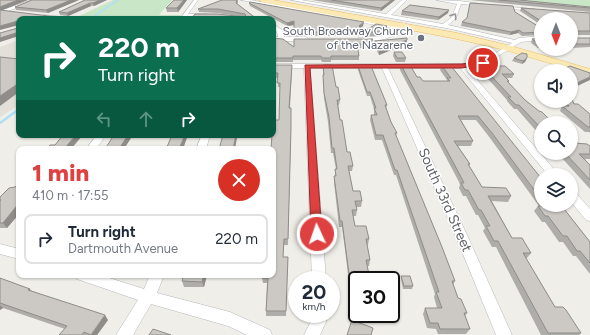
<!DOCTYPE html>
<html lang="en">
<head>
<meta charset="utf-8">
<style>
	:root { --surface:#fff; --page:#f6f6f7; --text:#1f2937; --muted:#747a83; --line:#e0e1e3; --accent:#df4040 }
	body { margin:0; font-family:Figtree,sans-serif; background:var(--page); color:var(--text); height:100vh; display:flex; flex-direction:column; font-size:15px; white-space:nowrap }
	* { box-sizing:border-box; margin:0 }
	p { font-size:13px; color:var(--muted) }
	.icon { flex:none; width:22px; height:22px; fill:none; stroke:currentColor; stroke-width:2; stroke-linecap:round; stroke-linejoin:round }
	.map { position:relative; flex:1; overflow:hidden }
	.panel { position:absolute; left:16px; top:146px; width:260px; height:132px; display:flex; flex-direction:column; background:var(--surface); border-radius:8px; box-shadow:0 1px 3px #0004 }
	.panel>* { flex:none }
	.guide { position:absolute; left:16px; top:16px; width:260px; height:122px; border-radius:8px; box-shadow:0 1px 3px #0004; background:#0b6e4f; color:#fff; overflow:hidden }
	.needle { width:26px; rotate:180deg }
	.fabs { position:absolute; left:534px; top:12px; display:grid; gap:8px }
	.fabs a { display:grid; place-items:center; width:44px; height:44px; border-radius:50%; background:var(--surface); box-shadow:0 1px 3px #0004; font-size:20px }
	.speed { position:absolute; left:288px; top:271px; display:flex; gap:8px; font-size:20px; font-weight:700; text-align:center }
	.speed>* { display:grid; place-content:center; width:52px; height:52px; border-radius:50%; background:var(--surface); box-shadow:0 1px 3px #0004; line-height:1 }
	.speed small { font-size:10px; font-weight:400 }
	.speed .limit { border:2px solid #111; border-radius:6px; background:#fff; color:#111 }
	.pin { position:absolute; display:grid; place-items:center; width:34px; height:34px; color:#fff; margin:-17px; border:2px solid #fff; border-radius:50%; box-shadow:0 1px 4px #0007 }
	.me { position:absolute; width:44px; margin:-22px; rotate:357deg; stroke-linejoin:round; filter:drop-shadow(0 0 3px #0008) }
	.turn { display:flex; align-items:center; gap:14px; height:84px; padding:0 16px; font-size:18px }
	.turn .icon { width:52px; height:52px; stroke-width:2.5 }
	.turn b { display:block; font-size:28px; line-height:34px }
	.lanes { display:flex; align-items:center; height:38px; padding:0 16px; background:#0003; justify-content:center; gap:20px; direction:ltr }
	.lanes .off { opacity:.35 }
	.round { display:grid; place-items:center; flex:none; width:42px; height:42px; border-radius:21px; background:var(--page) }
	.overview { display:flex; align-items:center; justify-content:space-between; height:68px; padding:0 16px }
	h1 { font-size:24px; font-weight:800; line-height:30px; color:var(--accent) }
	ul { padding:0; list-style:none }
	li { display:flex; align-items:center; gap:12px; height:50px; margin:0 8px 6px; padding:0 8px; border:2px solid var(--line); border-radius:8px }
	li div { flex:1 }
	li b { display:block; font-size:15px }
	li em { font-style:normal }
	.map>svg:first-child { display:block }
	.education { fill:#e3dfd9 }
	.green { fill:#c9e6c7 }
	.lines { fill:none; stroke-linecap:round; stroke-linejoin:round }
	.stream-far1 { stroke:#aedffa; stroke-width:1.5 }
	.stream { stroke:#aedffa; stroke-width:2.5 }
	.street-casing { stroke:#b5b8bb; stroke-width:1 }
	.primary-casing { stroke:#e9bb68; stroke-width:1 }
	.street { fill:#fff; fill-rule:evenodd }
	.primary { fill:#fae9b3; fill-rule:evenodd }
	.wall { fill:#afada9 }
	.shaded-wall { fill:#8f8d89 }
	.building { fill:#ccc9c4; stroke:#8f8d89 }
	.oneway { stroke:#979a9c }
	.route { fill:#df4040; stroke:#912a2a }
	.worship-dot { fill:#6b7280; stroke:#fff; stroke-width:1.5 }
	.labels { text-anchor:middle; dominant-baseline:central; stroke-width:3; stroke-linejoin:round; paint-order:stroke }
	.far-worship-label { font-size:12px; fill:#5b616d; stroke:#fff; text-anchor:end }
	.street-label { font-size:14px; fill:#5f6367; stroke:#fff }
</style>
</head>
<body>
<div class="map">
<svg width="590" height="335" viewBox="0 0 590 335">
	<rect width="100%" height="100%" fill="#f0eee8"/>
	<path class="education" d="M19 40V105L0 117V47Z"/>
	<path class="green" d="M113 0H172L159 15H181L178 19H88L86 17H77Z
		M516 0H590V7Z"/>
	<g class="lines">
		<path class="stream-far1" d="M93 19 97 14 118 0"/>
		<path class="stream" d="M0 123 19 109"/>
		<g class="street-casing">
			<path id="street" d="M32 0H38L0 14V11Z
				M194 0H198L188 14H207L209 16H186L185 19H180Z
				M241 0H250L400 26 404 23 407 25C393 40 379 41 360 41L357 39 358 38 383 36 397 29Z
				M291 0H301L386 14 402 0H407L391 15 443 24 452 17 457 4 436 0 460 1 482 4 484 6 461 4 456 18 448 25 515 40 519 38 541 36V40L521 42 485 64 467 68 559 175H548L460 68H388L468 237 512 335H496L456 237 382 68H310L326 280H312L304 68H273V64H472L481 62 512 43 451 29Z
				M500 6 534 9 536 10 534 11 498 8Z
				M44 15 74 18 76 19 42 17Z
				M273 24 282 30 284 37H306L309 39 306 41H273V37H278L277 32 273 28Z
				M97 135H106L96 149H86Z
				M202 135H210L206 149H196Z
				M571 191 575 192 590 209V221L586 220 571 202Z
				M0 244 19 249V259L0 254Z
				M75 275H100L144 289 150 275H164L157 293 230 312 270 330 272 335H247L228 326 151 304 133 335H116L138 300 77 279Z
				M312 314H326V322L320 335H304L311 321Z"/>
		</g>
		<g class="primary-casing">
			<path id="primary" d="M259 0H273L457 33 511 46 590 69V75L505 50 457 39 262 2Z"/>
		</g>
		<use href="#street" class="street"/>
		<use href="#primary" class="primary"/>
	</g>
	<path class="wall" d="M79 0 48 13 16 10 15 7Z
		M85 0H107L94 6H91L68 16 60 15 59 12Z
		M187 0 178 12H167L166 8Z
		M222 0H238V3L237 4 257 19 218 13 199 12 198 9Z
		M312 0H395L381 11Z
		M470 0H519L590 7V12Z
		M249 3 363 26 360 28 363 32 387 26 386 30 381 36H294V25L287 26 250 6Z
		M470 3 515 12 541 28V35L522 36 518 33 510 35 461 26 462 22 467 18Z
		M521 8 590 13V35H572L571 37 573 38H590V47L571 48V19H541V25L520 11Z
		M402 11 448 13 438 20 401 15Z
		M273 38 294 47 372 42 365 48H357L359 56V60H331V62H322L321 60H293V62H273Z
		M541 38V48H538L531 43 532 39Z
		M375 41 406 44 379 55 374 45Z
		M394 52 406 58 405 62H396L393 56Z
		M514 58H527L525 62 522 64 512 61Z
		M273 65 292 70 290 108 291 132 288 245H284L283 257H288L286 316H266V311L267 283H263L262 278 273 275 274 192H273V149L279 120 280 87H278V78H273Z
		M323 65 336 87 340 100 339 105H338L340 120 347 152 353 166 352 171H349L353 191 362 201 361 207H356L357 210 356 216H353L355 226 369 239 368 245H367L370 260 369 266H367L357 280V314H374V316H353L345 250 342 227H339L334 182V176H335V169H336L333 153H331L328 122 324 98 323 79Z
		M401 65 423 81H447V80L440 70 442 66 541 178V205H561L590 242V274L576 256H573L563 242H559L545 222H542L534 211 538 206H539L490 138 476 120H461L473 141 471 146H458L470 164 469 166 482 187 511 196 508 202 492 201 512 238 531 253 527 258H526L555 307 581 333 579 335H541L496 247H492L483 231 485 228 478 215H476L466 196H463L459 188 460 185 459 182 400 70Z
		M358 66 387 105 386 109 391 122 397 133 396 136 455 281 453 285 458 298 467 313 465 316 470 329 466 334H438L436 329 427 328 423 314 425 308H437L434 297 435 294 396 175H394L382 140H375L370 120 371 115H374V109L370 96H367L358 70Z
		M482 66H491L514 74 512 78H507L509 81V83L541 123V138L537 134 538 133 517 109H514L507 101V100L480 70Z
		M556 101H571L590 114V133L589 132H585L560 111 562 106Z
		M574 143 590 146V159H585L590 165V189L561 157 555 153H571Z
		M19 183V214L7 228H0V197L15 187Z
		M207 275 204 287H184L182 281Z
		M401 276 413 286 412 289H403L401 279Z
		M0 278 30 289 32 291 108 320 97 335H59L65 329 3 308 0 310Z"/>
	<path class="shaded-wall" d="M18 0H28L0 11V12V7Z
		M71 0H79L48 13 46 10Z
		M100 0H107L94 6 93 3Z
		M184 0H187L178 12 177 8Z
		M392 0H395L381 11V8Z
		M90 3 91 6 68 16 67 13Z
		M449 10 448 13 438 20 439 17Z
		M18 21 19 25 0 30V26Z
		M294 21V25L287 26V23Z
		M364 22 363 26 359 29V26Z
		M387 26 386 30 381 36V32L383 29Z
		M519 30 518 33 510 35 511 32Z
		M19 32V36L0 42V38Z
		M373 39 372 42 365 48 366 44Z
		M407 40 406 44 379 55V51Z
		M527 58 525 62 522 64 523 61Z
		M590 77V80L571 89 572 85Z
		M19 83V92L0 106V96Z
		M76 135H83L71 149H64Z
		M128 135H133L124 149H119Z
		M185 135H188L183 149H179Z
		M236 135H240V137L237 138 235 149H233Z
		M19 203V214L7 228 3 223Z
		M204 275H207L204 287 202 282Z
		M0 305 3 308 0 310Z
		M105 315 108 320 97 335H91Z"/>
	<path class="building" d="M0 0H18L0 7Z
		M32 0H71L46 10 15 7Z
		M85 0H100L93 3H90L67 13 59 12Z
		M174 0H184L177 8H166Z
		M222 0H237L236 3 257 19H191L195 14H217L246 17 245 14 218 9H198Z
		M331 0H392L381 8Z
		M499 0H519L590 7V8Z
		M250 2 364 22 359 26 363 32 376 24 387 26 383 29H384L381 32H294V21L287 23 249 3Z
		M470 3 513 6 515 12 541 28V32L523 33 519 30 511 32 462 22 467 18Z
		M410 5 449 10 439 17 402 11Z
		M521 8 590 13V31H573L571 37 573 38H590V44H571V19H541V21Z
		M0 10 57 17 52 19H19V32L0 38V33L18 28V21L0 26Z
		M273 38 283 39 294 47V39H373L366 44H357L359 56H331V58H322L321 56H293V58H273Z
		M407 38V40L379 51 375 41Z
		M541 38V44H539L532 39Z
		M394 52H402L406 58H397Z
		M522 53 527 54V58L523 61 514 58Z
		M0 57 19 59V83L0 96Z
		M488 63 491 66H505L514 74H502L509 81H507L525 100 539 111 542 112 553 123H541V128L519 105H516L508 97H511L482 66H485Z
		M273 65H292L289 108H291V127L288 239H284L283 257H288L286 311H266L268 278H262V275H273V205L274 186H273V149H271L272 135H273V120H279L280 83H277L278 73H273Z
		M323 65H332L336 87H338L340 100H337L340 120H342L347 152H350L353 166H348L353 191H360L362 201H355L357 210H352L355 226H366L369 239H366L370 260H366L370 280H357V311H354L342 221H340L334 176H336L335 169H337L334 148H332L329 117 324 93 323 75H324Z
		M401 65H410L417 77H420L423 81H450L447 78H451L442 66H451L541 178V199L492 133 478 116H458L473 141H454L470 164H468L482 187 506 188 511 196H488L512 238H522L531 253H523L555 307H563L566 310 581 333H548L498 241H494L486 226H490L481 210H479L468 190H465L461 183H464L461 177Z
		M358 66H371L387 105H385L391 122 397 133H395L442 247 455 281H452L458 298 461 299 467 313H464L470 329H440L438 323H430L425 308H442L436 292H439L397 170H395L383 135H376L371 115H377L374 108H376L370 92H367Z
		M570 66 590 73V77L572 85 571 86V71H559Z
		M571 97 574 104H578L590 114V127H588L562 106H569L564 101H571Z
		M63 135H76L64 149H46L50 145H55Z
		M114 135H128L119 149H105Z
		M172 135H185L179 149H158L159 147H167Z
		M223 135H236L233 149H219Z
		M571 140 574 143 587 144 590 146V154H579L590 165V180L565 153H571Z
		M19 183V203L3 223H0V200H1H0V197L9 188 15 187Z
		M545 205H561L590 242V263L580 251H577L567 236H563L548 216H545L538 206H546Z
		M184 275H204L202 282 182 281Z
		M401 276H410L413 286H404Z
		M0 278 30 289 28 290 105 315 91 335 84 332 82 335H59L67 326 0 303Z
		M352 320 373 328 371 335H347Z
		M153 329 171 335H149Z"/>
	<defs><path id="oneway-chevron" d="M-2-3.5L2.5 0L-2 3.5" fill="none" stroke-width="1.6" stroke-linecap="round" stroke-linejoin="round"/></defs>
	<use class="oneway" href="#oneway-chevron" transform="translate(454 16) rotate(-55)"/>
	<path class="route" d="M483 61 485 62V64L462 68H310L322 234 321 237 317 238 313 237 311 234 305 65 462 64Z"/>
	<circle class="worship-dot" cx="421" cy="38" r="4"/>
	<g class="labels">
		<g class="far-worship-label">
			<text x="413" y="31">South Broadway Church<tspan x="413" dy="14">of the Nazarene</tspan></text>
		</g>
		<g class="street-label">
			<text transform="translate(445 200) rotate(66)">South 33rd Street</text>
		</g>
	</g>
</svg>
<div class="fabs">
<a><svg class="needle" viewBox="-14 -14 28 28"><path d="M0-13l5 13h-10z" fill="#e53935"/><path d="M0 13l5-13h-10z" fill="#747a83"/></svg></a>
<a><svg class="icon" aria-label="sound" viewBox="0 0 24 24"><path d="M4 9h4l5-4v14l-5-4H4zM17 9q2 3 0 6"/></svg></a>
<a><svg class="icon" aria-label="search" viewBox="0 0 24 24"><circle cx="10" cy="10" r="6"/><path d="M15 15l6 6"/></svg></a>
<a><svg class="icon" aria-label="layers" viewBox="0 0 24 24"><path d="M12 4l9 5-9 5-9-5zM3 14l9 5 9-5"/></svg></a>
</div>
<div class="speed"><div>20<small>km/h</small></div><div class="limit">30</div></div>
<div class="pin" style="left:483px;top:63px;background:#d93025"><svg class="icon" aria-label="arrive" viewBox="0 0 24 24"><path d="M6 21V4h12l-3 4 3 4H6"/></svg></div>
<svg class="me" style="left:317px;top:234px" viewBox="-20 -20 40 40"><circle r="17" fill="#df4040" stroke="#fff" stroke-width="3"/><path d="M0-11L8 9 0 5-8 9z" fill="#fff"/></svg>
<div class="guide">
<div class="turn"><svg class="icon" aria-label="right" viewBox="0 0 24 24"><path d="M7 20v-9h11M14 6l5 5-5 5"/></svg><div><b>220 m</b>Turn right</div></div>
<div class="lanes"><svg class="icon off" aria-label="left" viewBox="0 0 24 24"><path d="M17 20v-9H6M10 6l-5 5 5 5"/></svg><svg class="icon off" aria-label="ahead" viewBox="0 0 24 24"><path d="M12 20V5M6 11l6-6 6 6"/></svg><svg class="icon" aria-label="right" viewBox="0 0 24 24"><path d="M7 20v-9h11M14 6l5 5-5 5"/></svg></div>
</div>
<section class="panel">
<div class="overview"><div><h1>1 min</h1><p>410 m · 17:55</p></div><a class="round" style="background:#d93025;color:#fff"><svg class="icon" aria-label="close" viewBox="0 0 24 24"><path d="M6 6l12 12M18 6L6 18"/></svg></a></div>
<ul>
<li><svg class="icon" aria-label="right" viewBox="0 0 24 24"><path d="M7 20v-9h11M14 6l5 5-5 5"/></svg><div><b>Turn right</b><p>Dartmouth Avenue</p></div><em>220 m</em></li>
</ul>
</section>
</div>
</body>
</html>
